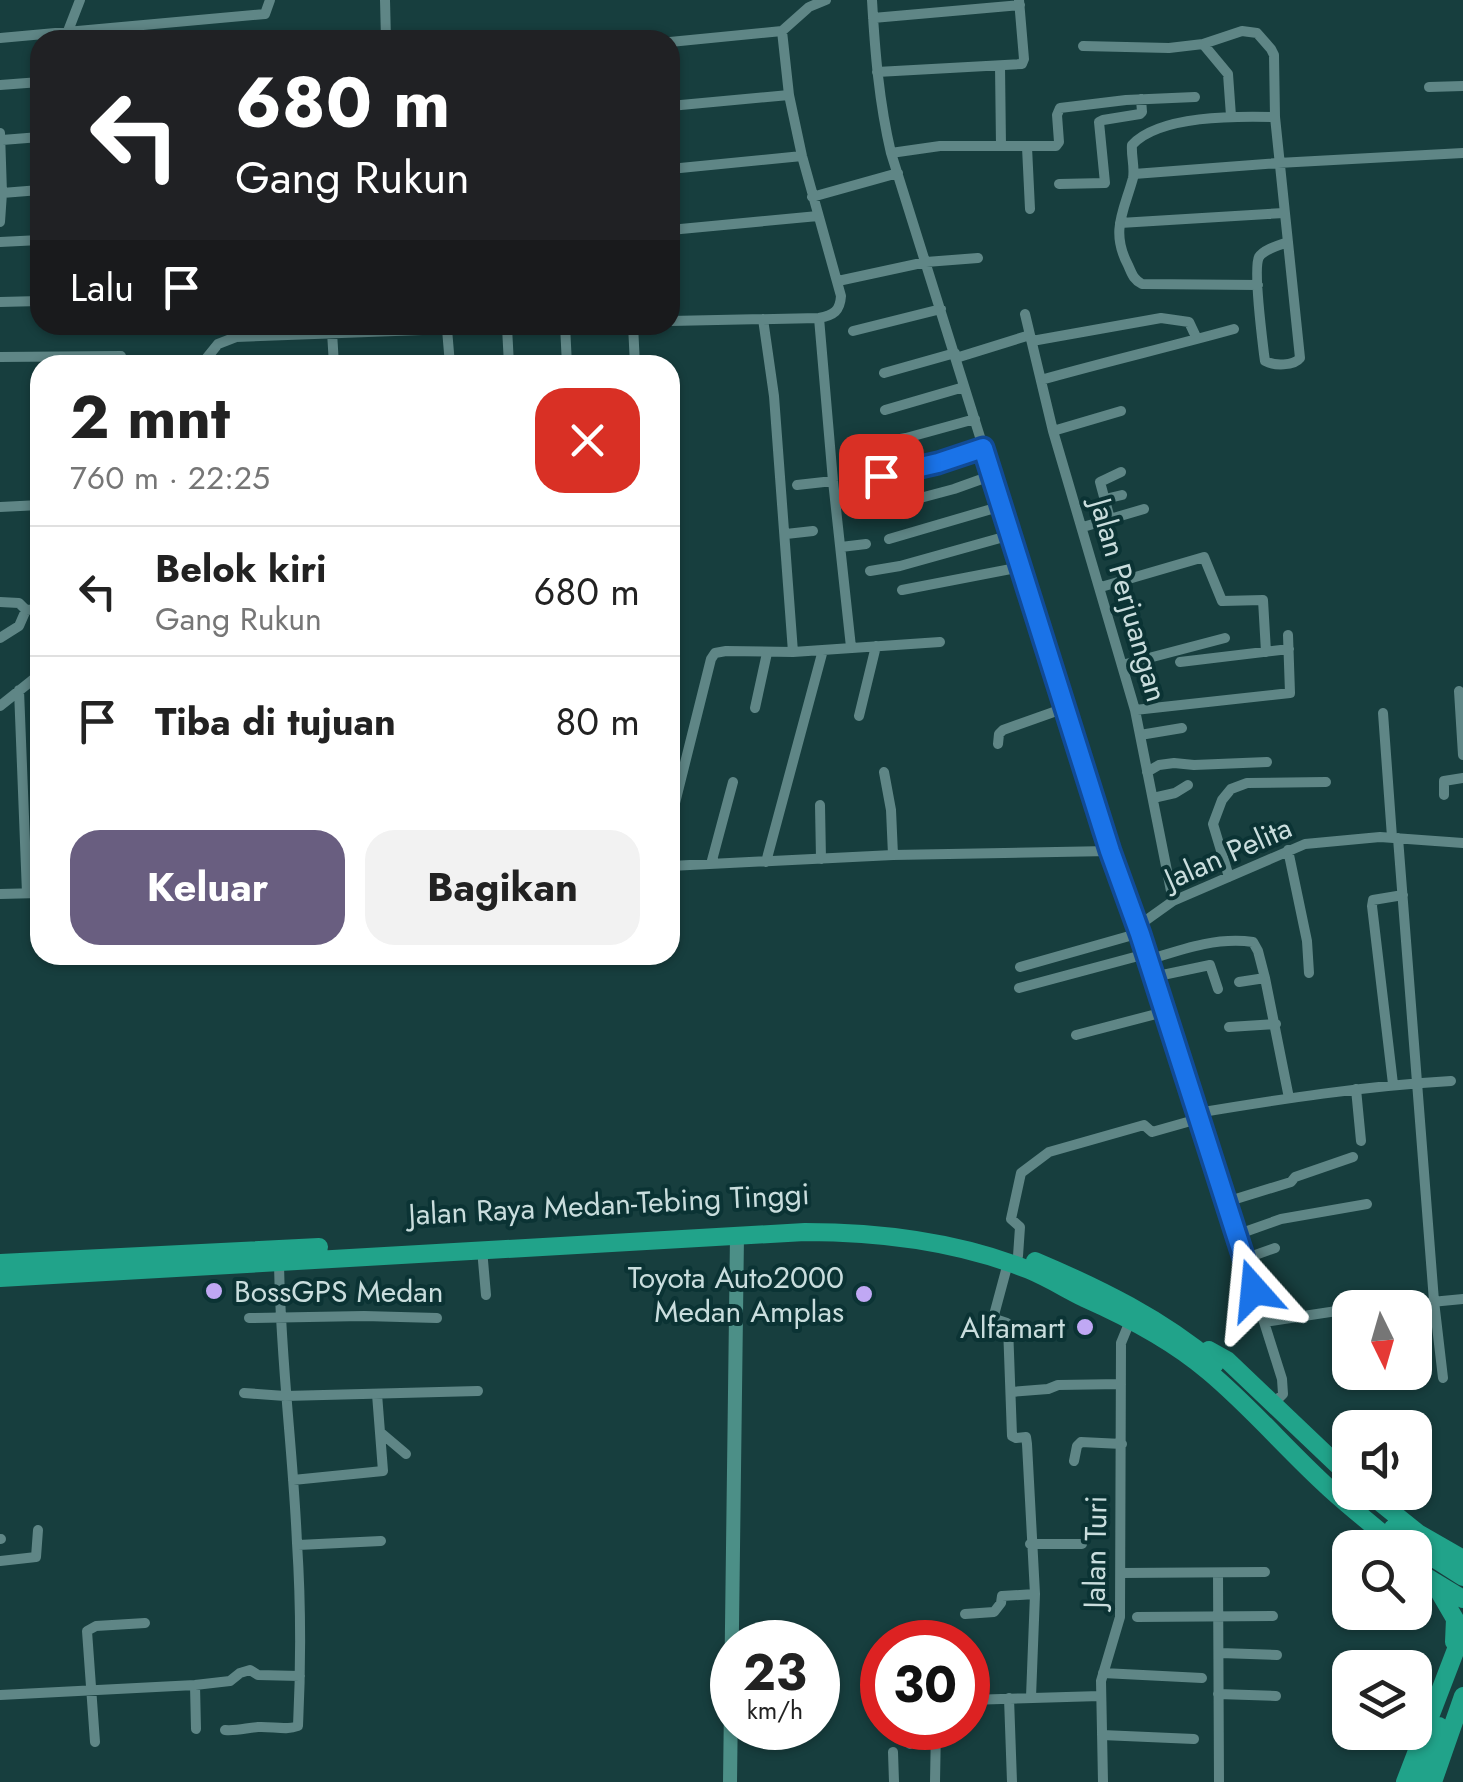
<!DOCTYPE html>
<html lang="id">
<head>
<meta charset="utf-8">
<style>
	:root { --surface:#fff; --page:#f2f2f2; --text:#222; --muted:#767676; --line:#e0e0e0; --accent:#695e80 }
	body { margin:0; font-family:Jost,sans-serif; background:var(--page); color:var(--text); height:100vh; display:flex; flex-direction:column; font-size:38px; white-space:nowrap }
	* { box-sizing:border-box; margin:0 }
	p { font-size:32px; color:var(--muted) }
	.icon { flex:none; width:55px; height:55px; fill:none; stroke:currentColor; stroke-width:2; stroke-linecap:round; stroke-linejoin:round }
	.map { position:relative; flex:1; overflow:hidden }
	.details { position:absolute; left:30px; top:355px; width:650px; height:610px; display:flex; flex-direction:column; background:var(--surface); border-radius:30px; box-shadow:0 2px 8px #0004 }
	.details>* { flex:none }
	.hud { position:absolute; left:30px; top:30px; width:650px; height:305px; border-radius:30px; box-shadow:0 2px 8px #0004; background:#202124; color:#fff; overflow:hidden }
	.needle { width:65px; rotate:175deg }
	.controls { position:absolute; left:1332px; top:1290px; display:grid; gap:20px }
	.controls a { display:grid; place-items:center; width:100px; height:100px; border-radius:20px; background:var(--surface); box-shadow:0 2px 8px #0004; font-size:50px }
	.speed { position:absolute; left:710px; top:1620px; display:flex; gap:20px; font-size:50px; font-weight:700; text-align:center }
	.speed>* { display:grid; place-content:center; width:130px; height:130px; border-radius:50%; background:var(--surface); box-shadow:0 2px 8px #0004; line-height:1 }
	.speed small { font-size:25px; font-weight:400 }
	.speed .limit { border:15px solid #d22; background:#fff; color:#111 }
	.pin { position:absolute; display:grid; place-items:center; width:85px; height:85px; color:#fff; margin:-42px; border-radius:20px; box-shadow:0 5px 15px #0006 }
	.me { position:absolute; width:110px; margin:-55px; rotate:342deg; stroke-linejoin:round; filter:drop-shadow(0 0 8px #0008) }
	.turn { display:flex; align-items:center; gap:35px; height:210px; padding:0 40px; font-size:45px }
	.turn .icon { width:130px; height:130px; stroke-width:2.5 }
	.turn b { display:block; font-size:70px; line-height:85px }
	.then { display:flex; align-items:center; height:95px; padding:0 40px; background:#0003; gap:20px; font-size:38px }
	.round { display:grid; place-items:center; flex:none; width:105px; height:105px; border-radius:30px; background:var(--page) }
	.headline { display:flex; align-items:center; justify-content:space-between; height:170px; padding:0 40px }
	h1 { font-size:60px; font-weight:700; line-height:75px }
	.primary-button { display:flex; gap:20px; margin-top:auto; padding:20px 40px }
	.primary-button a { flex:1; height:115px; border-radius:30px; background:var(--accent); color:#fff; font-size:40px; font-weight:700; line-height:115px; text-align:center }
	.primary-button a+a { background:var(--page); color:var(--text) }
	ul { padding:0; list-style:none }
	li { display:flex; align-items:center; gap:30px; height:130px; padding:0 40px; border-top:2px solid var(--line) }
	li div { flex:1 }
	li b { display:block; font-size:38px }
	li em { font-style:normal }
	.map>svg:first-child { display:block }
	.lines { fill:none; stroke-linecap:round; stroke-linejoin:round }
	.street { stroke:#5f8686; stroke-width:10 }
	.secondary { stroke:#4c8f87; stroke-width:14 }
	.highway { stroke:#21a38a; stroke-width:18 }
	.route-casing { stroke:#114b97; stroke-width:25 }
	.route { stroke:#1a73e8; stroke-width:18 }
	.poi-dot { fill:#c0a8f4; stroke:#0b3334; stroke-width:4 }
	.labels { text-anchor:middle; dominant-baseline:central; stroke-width:8; stroke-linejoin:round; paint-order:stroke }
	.street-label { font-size:30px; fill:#c9dddd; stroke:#0b3334 }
	.poi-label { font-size:30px; fill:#c9dddd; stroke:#0b3334; text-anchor:end }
</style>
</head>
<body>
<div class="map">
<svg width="1463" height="1782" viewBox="0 0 1463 1782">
	<rect width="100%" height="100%" fill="#173e3e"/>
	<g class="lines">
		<path class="street" d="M385 0 386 40
			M872 0C875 52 879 102 891 153L1096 807 1140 933 1264 1322 1282 1379 1283 1394 1274 1403
			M873 18 1020 5
			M68 31 80 0
			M782 31 809 7 826 0
			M0 38 265 14 270 0
			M283 39 326 40
			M670 42 782 31 789 95 802 156 841 296C840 311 834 315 819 318L670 321
			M1203 44 1242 31 1257 33 1271 49 1274 55 1275 117
			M1083 46 1169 48 1203 44 1228 74 1231 116
			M1000 66 1001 146
			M877 72 1022 64 1024 59 1019 0
			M0 85 40 82
			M1429 87 1463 86
			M670 106 789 95
			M0 133 2 193 0 222
			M2 140 40 137
			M1027 147 1030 209
			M891 153 940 146H1056L1059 142 1057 115 1060 108 1126 100 1195 97
			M670 169 802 156
			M1134 174 1278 163 1463 153
			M1059 184 1105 183 1099 122 1103 120 1140 114 1142 112 1141 99
			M2 193 40 190
			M812 197 898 173
			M1120 223 1284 213
			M670 230 818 216
			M0 242 40 240
			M838 281 926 262 978 258
			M1258 285 1142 284C1133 279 1132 274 1128 265 1110 231 1124 211 1133 178 1135 167 1131 156 1132 145 1159 115 1237 116 1275 117L1300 358C1294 366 1274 366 1265 361L1264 354C1262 337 1253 268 1259 257 1264 249 1280 245 1288 242
			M0 302 40 301
			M1025 314 1053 431 1135 710 1173 901
			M819 318 833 481 851 647
			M763 319 774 396 793 652
			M565 325 567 365
			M633 325 635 365
			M507 327 509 365
			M447 329 450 365
			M853 331 941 309
			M332 332 334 365
			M1032 341 1161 318 1189 322 1197 339
			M0 357 121 356
			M956 358 1030 335
			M201 365 218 344 236 337 553 325
			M884 373 955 353
			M1041 380C1105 362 1169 347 1234 329
			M885 410 964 387
			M1053 431 1121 411
			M868 445 906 438 975 419
			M881 476 938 463 983 448
			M797 485 833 481
			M1105 499 1122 495
			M0 507 40 505V516
			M875 510 954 489 993 475
			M1110 519 1100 482 1121 472
			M1083 527 1144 509
			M786 534 813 531
			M889 539 1002 506
			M841 547 866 544
			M870 571 900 566 1011 535
			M1101 587 1204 557 1222 601 1263 600 1266 652
			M902 590 1021 567
			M0 602 19 603 26 610 40 609
			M0 638 19 626 26 610
			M1180 662 1289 649
			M1122 665 1225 638
			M19 690 27 893
			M1459 691 1463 755
			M0 706 40 674
			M755 708 767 653
			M1135 710 1290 693 1288 635
			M1383 713 1392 837
			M859 716 876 646
			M1140 735 1182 728
			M998 744 999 734 1003 730 1065 708
			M884 772 891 810 893 855
			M1147 772 1159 765 1174 763 1194 765 1267 762
			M1444 795V781L1463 778
			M1153 798 1175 793 1188 785
			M820 805 821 859
			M670 823 711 659 715 653 726 651 793 652 940 642
			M1398 838 1434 1301 1443 1378
			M1288 850 1307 941 1309 973
			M766 862 823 650
			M711 864 733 782
			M670 866 893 855 1110 851
			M1229 877 1213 824 1222 800 1231 789 1247 783 1326 782
			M0 894 40 893
			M1138 926 1173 901 1305 844 1380 837 1463 843
			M1148 960C1183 949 1216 937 1253 942L1258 951 1265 978 1289 1098
			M1020 967 1140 933
			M1153 977 1210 965 1218 989
			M1239 982 1265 978
			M1019 988 1146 954
			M1229 1027 1276 1024
			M1076 1035 1164 1012
			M1393 1084 1372 906 1373 900 1403 895
			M1356 1089 1361 1141
			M1197 1113C1281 1099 1365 1086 1451 1081
			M1226 1202 1291 1182 1295 1177 1353 1157
			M1236 1235 1281 1219 1367 1204
			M482 1249 486 1295
			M1018 1256 1020 1227 1011 1219 1021 1173 1049 1152 1144 1125 1152 1132 1198 1119
			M1244 1259 1275 1248
			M1008 1263 994 1315 995 1319 1007 1323 1008 1326 1012 1436 1016 1438 1026 1437 1027 1444 1035 1594 1031 1697
			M1369 1308 1463 1299
			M249 1318 364 1316 437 1318
			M1264 1322 1350 1309
			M1011 1392 1048 1389 1058 1385 1121 1384
			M244 1393 285 1396 478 1391
			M380 1432 406 1454
			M1074 1461 1077 1446 1081 1442 1122 1444
			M293 1480 383 1471 377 1394
			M0 1539H1
			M1030 1544H1082
			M298 1545 381 1541
			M0 1561 36 1557 38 1530
			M1121 1573 1265 1572
			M1218 1573 1219 1782
			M965 1614 994 1612 1001 1603 1002 1596 1035 1594
			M1137 1617 1273 1616
			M1220 1653 1277 1655
			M1103 1673 1202 1678
			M195 1685 196 1729
			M1218 1694 1276 1696
			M0 1695 195 1685 230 1681 240 1673 250 1670 258 1675 300 1676
			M1009 1698 1012 1782
			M968 1700 1100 1696
			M872 1704 882 1703
			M225 1730C237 1731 246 1728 258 1727 272 1726 286 1731 298 1726 301 1665 301 1604 297 1543 293 1449 280 1356 279 1261
			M1102 1735 1194 1739
			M95 1742 87 1631 96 1626 145 1623
			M910 1744V1728
			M893 1752 894 1782
			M935 1782 936 1728
			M1103 1782 1101 1681 1120 1617 1121 1343 1130 1321"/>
		<path class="secondary" d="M730 1782 737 1236"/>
		<path class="highway" d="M1035 1261C1099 1288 1162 1319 1215 1364
			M0 1263 319 1247
			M0 1278 805 1232C880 1232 959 1242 1029 1270 1048 1278 1066 1289 1084 1298 1127 1317 1173 1341 1209 1372 1252 1408 1288 1451 1330 1489 1352 1509 1376 1528 1400 1548
			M1209 1350 1227 1360 1350 1477
			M1367 1492 1418 1533 1463 1559
			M1393 1528 1419 1549 1463 1577
			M1415 1570 1463 1599
			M1434 1583 1455 1619 1454 1642
			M1405 1782 1463 1631
			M1419 1782 1439 1726
			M1433 1782 1463 1696"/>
	</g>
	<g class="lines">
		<g class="route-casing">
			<path id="route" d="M881 476 938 463 983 448 1110 851 1140 934 1254 1290"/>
		</g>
		<use href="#route" class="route"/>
	</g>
	<g class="poi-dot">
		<circle cx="214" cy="1291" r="10"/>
		<circle cx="864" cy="1294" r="10"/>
		<circle cx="1085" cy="1327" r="10"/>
	</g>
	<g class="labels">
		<g class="street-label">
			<text transform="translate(1129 600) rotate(74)">Jalan Perjuangan</text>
			<text transform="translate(1228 853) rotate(-24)">Jalan Pelita</text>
			<text transform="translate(609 1204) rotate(-3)">Jalan Raya Medan-Tebing Tinggi</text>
			<text transform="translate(1095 1552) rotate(-89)">Jalan Turi</text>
		</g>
		<g class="poi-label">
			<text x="844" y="1277">Toyota Auto2000<tspan x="844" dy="34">Medan Amplas</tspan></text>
			<text x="234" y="1291" text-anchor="start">BossGPS Medan</text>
			<text x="1065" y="1327">Alfamart</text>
		</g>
	</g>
</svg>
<div class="controls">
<a><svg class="needle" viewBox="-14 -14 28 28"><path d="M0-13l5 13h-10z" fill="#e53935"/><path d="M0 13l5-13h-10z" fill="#767676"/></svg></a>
<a><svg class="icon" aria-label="sound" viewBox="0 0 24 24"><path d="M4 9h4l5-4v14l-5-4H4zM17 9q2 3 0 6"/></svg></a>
<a><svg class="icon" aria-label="search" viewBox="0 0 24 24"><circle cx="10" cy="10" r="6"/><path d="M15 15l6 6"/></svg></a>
<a><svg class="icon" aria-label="layers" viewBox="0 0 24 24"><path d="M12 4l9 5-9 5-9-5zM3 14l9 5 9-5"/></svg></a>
</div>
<div class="speed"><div>23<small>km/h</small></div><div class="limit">30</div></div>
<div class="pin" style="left:881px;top:476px;background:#d93025"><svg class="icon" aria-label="arrive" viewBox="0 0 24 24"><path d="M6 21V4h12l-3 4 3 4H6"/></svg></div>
<svg class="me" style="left:1254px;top:1290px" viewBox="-20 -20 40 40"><path d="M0-17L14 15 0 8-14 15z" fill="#1a73e8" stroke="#fff" stroke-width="4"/></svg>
<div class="hud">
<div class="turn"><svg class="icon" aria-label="left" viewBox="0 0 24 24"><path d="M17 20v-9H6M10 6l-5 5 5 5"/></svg><div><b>680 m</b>Gang Rukun</div></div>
<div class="then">Lalu<svg class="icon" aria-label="arrive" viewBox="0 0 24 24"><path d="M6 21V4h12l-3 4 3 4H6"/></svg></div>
</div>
<section class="details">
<div class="headline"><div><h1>2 mnt</h1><p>760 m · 22:25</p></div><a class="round" style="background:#d93025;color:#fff"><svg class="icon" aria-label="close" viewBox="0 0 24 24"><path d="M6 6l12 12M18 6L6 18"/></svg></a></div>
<ul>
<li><svg class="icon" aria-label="left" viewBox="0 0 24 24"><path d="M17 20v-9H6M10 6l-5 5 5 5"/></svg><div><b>Belok kiri</b><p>Gang Rukun</p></div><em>680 m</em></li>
<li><svg class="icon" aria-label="arrive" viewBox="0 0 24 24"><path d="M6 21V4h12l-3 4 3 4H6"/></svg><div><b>Tiba di tujuan</b></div><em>80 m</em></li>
</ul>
<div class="primary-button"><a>Keluar</a><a>Bagikan</a></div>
</section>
</div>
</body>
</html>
